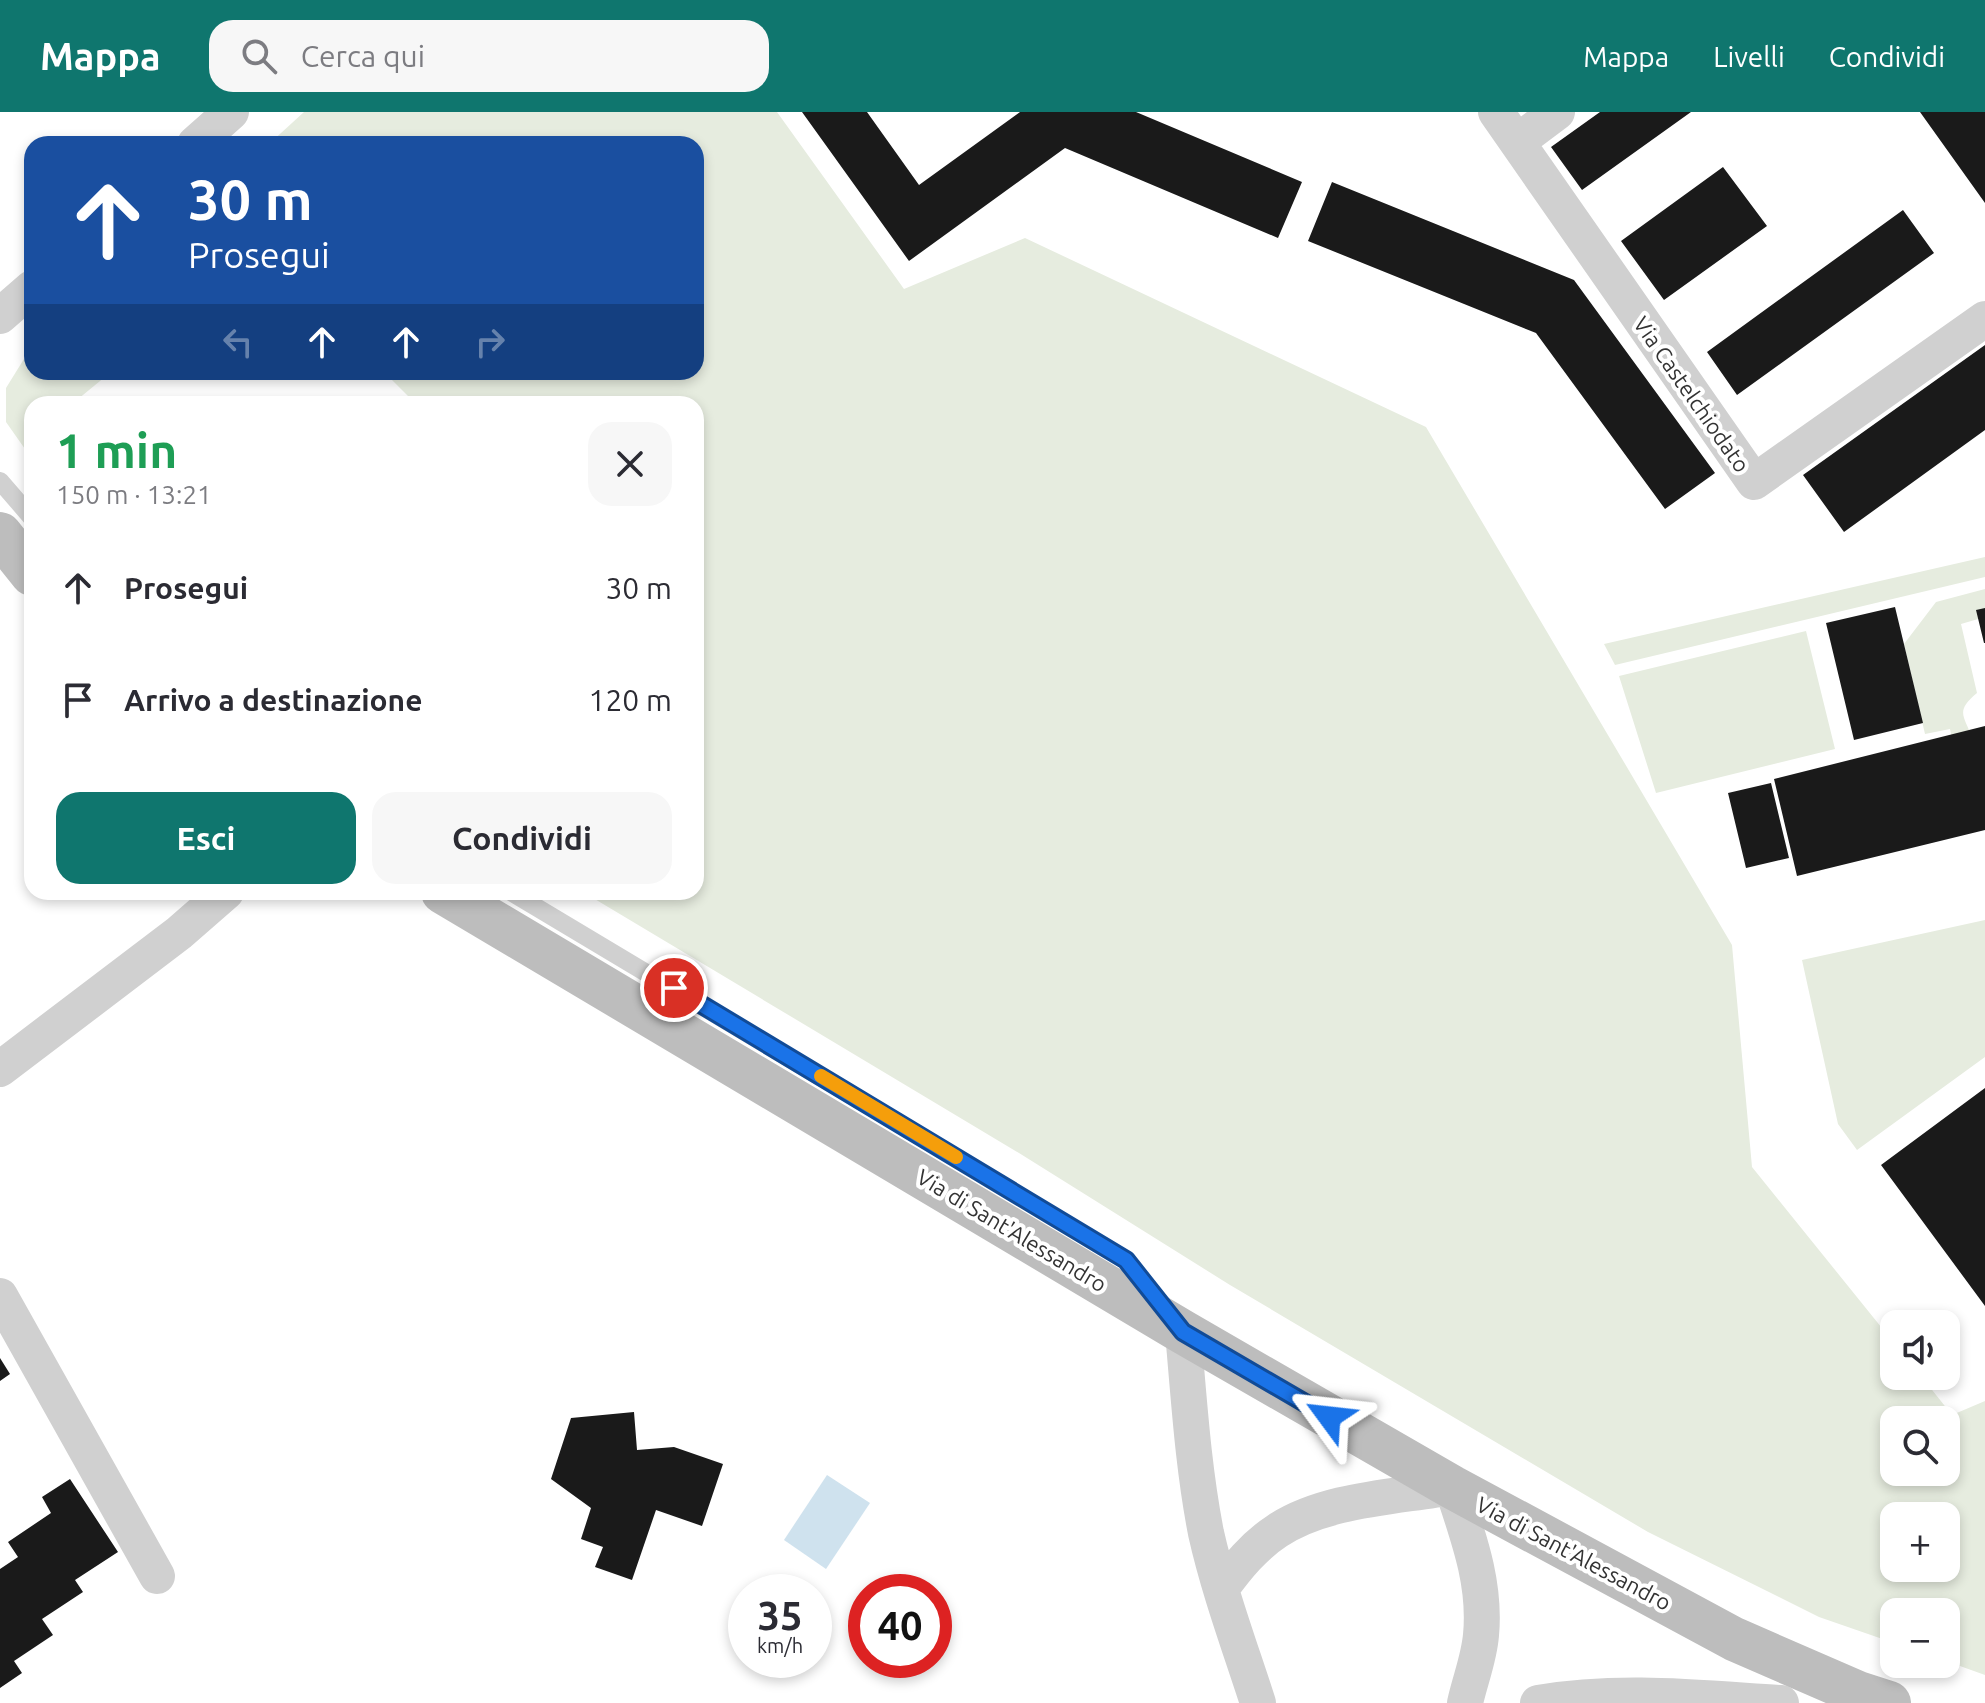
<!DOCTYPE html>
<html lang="it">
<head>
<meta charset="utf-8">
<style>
	:root { --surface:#fff; --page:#f7f7f7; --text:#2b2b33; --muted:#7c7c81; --accent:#0f766e }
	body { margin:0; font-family:Ubuntu,sans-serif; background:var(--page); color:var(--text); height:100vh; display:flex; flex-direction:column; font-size:30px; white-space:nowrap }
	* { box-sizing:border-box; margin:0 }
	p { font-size:26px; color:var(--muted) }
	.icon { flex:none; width:44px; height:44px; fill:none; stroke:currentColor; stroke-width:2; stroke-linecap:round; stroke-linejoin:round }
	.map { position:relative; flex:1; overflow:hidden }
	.sheet { position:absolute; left:24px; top:284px; width:680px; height:504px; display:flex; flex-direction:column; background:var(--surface); border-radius:24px; box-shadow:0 4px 12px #0003 }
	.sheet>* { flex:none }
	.hud { position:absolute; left:24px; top:24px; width:680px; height:244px; border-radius:24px; box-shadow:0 4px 12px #0003; background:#1a4fa0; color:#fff; overflow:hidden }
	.fabs { position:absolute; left:1880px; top:1198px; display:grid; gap:16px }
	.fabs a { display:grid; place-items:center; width:80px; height:80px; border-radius:16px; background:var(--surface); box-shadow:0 4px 12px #0003; font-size:40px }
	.speed { position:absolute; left:728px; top:1462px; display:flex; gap:16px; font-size:40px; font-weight:700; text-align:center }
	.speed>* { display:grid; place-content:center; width:104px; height:104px; border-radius:50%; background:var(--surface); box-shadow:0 4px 12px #0003; line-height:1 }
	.speed small { font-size:20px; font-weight:400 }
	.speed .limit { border:12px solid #d22; background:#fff; color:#111 }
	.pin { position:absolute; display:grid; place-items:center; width:68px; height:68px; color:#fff; margin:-34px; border:4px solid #fff; border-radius:50%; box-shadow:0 2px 8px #0007 }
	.me { position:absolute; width:88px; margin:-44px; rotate:300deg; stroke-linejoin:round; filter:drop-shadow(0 0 6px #0008) }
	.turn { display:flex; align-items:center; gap:28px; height:168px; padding:0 32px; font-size:36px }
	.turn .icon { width:104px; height:104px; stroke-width:2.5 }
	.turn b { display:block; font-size:56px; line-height:68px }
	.lanes { display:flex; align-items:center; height:76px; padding:0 32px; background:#0003; justify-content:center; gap:40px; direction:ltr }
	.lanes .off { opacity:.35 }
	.round { display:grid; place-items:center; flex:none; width:84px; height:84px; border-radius:24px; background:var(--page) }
	.overview { display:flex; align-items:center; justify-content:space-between; height:136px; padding:0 32px }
	h1 { font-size:48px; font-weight:600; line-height:60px; color:#1e9e55 }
	.cta { display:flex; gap:16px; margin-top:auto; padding:16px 32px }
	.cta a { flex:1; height:92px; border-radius:24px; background:var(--accent); color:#fff; font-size:32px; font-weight:600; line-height:92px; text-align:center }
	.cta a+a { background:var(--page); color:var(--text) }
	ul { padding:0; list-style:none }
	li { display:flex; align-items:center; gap:24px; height:112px; padding:0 32px }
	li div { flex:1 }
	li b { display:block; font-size:30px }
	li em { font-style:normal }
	header { display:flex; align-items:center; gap:48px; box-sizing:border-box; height:112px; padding:0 40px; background:var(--accent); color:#fff }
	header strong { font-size:38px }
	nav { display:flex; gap:44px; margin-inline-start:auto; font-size:28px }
	.search { width:560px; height:72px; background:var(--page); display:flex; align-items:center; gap:20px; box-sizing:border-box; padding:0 28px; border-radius:24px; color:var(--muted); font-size:30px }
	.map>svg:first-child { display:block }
	.green { fill:#e6ecdf; fill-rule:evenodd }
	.water { fill:#cfe2ee }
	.building { fill:#1a1a1a }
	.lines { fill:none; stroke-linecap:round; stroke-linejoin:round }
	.lane { stroke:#d0d0d0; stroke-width:18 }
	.street { stroke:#d0d0d0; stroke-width:36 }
	.secondary { stroke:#bdbdbd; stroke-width:44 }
	.route-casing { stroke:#114b97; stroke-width:20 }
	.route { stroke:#1a73e8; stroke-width:14 }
	.slow { stroke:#f59e0b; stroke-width:14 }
	.labels { text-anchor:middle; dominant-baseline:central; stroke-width:8; stroke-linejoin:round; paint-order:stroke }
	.street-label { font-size:22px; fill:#333; stroke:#fff }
</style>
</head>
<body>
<header>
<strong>Mappa</strong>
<div class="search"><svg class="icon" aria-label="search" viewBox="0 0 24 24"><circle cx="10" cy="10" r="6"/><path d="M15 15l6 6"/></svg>Cerca qui</div>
<nav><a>Mappa</a><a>Livelli</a><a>Condividi</a></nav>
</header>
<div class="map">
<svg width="1985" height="1591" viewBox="0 0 1985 1591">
	<rect width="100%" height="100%" fill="#fff"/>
	<path class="green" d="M304 0H777L904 177 1025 126 1426 315 1732 833 1752 1055 1894 1231V1264H1921L1952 1303 1985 1289V1563L1946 1549V1500H1894V1531L1819 1505 1648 1420 1230 1173 1019 1041 583 780H696V292H416L384 260H696V32H269ZM1946 1308V1360H1894V1308ZM1946 1404V1456H1894V1404Z
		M32 234V260H111L72 292H32V347L6 310V276Z
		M1985 445V465L1615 553 1604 532Z
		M1985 477V505L1961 512 1977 581C1954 600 1965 604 1972 626L1953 633 1950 617 1925 622 1904 532 1936 490Z
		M1806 519 1835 637 1656 681 1619 564Z
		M1985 808V945L1857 1038 1838 1012 1802 848Z"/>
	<path class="water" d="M827 1363 870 1391 826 1457 784 1428Z"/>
	<path class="building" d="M802 0H867L919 73 1020 0H1136L1302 70 1278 126 1065 36 909 149Z
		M1600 0H1691L1582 78 1551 35Z
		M1920 0H1985V91Z
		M1723 55 1767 114 1664 188 1621 129Z
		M1332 70 1574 168 1715 361 1665 397 1536 221 1308 129Z
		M1903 98 1934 141 1737 283 1707 240Z
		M1985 233V318L1844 420 1803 363Z
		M1895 495 1923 611 1854 628 1826 511Z
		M1985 496V531H1984L1976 498Z
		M1985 614V718L1797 764 1774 667Z
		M1771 671 1789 746 1746 756 1728 681Z
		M1985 976V1194L1881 1053Z
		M0 1246 10 1262 0 1269Z
		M634 1300 637 1338 674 1335 723 1352 702 1414 656 1398 632 1468 595 1455 603 1435 581 1427 591 1396 551 1367 571 1306Z
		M70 1367 118 1440 75 1468 83 1480 42 1507 53 1523 14 1549 22 1561 0 1576V1457L18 1445 8 1430 51 1401 42 1385Z"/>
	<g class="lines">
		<path class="lane" d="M0 369 32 406
			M511 780 1126 1148 1159 1189"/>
		<path class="street" d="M1496 0 1754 370 1985 207
			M1517 30 1557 0
			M195 32 231 0
			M0 204 32 176
			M0 957 179 821 226 780
			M0 1184 157 1464
			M1183 1220C1189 1287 1193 1355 1206 1421 1219 1479 1240 1535 1258 1591
			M1221 1477C1237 1455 1254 1434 1277 1419 1325 1387 1397 1385 1452 1375 1468 1424 1486 1471 1481 1523 1479 1547 1470 1568 1465 1591
			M1538 1591C1619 1577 1700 1586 1781 1591"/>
		<path class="secondary" d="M0 422 32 462
			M443 780 1183 1220 1452 1375 1734 1527 1858 1581 1889 1591"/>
	</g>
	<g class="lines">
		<g class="route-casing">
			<path id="route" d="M674 876 1126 1148 1183 1220 1329 1305"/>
		</g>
		<use href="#route" class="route"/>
		<path class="slow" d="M821 964 956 1045"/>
	</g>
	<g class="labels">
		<g class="street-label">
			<text transform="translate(1692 282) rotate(55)">Via Castelchiodato</text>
			<text transform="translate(1012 1118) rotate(31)">Via di Sant'Alessandro</text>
			<text transform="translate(1574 1441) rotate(28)">Via di Sant'Alessandro</text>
		</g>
	</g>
</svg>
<div class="fabs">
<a><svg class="icon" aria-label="sound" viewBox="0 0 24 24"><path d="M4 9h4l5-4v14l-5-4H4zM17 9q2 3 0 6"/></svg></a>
<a><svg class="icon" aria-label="search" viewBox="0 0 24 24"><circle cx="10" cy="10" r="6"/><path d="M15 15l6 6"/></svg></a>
<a>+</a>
<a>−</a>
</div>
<div class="speed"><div>35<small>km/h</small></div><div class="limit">40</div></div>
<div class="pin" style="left:674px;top:876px;background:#d93025"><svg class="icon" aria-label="arrive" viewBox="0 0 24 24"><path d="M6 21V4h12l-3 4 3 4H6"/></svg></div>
<svg class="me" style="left:1329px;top:1305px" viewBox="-20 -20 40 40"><path d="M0-17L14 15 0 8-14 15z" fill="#1a73e8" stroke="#fff" stroke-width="4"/></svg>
<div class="hud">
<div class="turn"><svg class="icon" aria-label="ahead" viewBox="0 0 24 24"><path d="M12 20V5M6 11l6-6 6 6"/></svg><div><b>30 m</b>Prosegui</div></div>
<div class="lanes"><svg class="icon off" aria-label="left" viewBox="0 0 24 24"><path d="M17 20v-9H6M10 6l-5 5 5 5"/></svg><svg class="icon" aria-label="ahead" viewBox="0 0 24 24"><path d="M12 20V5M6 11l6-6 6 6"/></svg><svg class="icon" aria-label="ahead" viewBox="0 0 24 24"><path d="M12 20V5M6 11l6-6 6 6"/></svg><svg class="icon off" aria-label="right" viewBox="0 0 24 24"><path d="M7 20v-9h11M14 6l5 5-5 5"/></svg></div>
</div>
<section class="sheet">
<div class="overview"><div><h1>1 min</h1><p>150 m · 13:21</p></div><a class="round"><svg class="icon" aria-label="close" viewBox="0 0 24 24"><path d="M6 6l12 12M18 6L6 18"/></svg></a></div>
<ul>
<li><svg class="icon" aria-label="ahead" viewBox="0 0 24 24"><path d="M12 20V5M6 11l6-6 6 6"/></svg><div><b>Prosegui</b></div><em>30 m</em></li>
<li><svg class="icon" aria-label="arrive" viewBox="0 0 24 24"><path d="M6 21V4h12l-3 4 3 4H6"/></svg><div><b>Arrivo a destinazione</b></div><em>120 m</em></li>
</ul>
<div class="cta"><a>Esci</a><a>Condividi</a></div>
</section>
</div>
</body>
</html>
